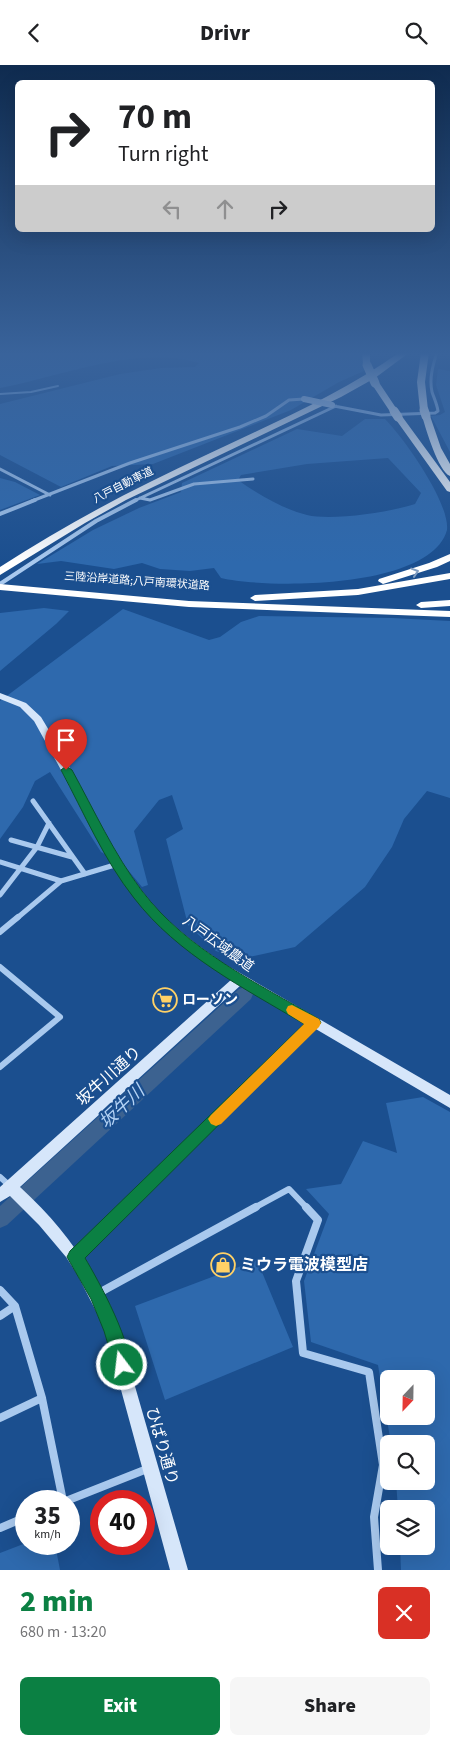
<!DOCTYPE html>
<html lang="en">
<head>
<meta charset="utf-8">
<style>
	:root { --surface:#fff; --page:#f6f6f6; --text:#202124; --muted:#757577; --accent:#0b8043 }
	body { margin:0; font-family:"Source Sans 3","Noto Sans JP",sans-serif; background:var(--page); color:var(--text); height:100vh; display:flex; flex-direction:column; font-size:19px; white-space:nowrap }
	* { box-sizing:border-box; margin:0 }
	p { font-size:16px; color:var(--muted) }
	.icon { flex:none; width:28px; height:28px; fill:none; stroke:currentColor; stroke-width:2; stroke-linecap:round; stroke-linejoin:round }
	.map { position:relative; height:1505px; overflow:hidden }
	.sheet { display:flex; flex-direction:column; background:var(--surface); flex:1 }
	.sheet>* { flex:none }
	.banner { position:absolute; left:15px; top:15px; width:420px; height:152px; border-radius:8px; box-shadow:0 5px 20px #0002; background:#fff; color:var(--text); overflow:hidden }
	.needle { width:32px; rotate:202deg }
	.buttons { position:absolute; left:380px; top:1305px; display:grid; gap:10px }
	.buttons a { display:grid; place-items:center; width:55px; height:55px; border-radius:8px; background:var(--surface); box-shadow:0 5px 20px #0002; font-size:25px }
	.speed { position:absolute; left:15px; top:1425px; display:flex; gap:10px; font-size:25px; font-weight:700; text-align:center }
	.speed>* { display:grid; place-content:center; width:65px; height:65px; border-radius:50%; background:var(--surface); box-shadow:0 5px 20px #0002; line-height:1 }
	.speed small { font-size:12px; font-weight:400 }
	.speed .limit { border:8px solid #d22; background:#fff; color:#111 }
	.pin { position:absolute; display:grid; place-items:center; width:42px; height:42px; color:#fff; margin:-51px -21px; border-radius:50% 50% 50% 0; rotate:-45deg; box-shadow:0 0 5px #0007 }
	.pin .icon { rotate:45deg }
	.me { position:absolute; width:55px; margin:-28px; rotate:345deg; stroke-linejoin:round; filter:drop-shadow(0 0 4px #0008) }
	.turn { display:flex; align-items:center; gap:18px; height:105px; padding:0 20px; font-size:22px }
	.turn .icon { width:65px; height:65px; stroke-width:2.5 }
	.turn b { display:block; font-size:35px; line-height:42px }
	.lanes { display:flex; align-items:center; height:48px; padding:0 20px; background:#0003; justify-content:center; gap:25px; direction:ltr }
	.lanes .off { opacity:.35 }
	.round { display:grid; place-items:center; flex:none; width:52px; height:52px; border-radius:8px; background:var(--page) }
	.headline { display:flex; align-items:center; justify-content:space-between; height:85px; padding:0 20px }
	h1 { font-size:30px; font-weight:800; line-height:38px; color:var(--accent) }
	.action { display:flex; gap:10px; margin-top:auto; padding:10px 20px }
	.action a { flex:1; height:58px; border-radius:8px; background:var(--accent); color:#fff; font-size:20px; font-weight:800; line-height:58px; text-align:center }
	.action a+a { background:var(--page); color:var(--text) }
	header { display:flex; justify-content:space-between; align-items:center; height:65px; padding:0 20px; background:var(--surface); font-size:22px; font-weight:800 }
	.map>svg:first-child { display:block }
	.green { fill:#2e69ad; fill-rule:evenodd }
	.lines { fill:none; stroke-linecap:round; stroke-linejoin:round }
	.stream { stroke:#9cc4f0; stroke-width:2 }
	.river { fill:#3c6290; fill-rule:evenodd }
	.street-far4 { stroke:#a9c9ee; stroke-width:3 }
	.street-far3 { stroke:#a9c9ee; stroke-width:4 }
	.street-far2 { stroke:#a9c9ee; stroke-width:5 }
	.street-far1 { stroke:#a9c9ee; stroke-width:6 }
	.street { stroke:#a9c9ee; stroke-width:8 }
	.secondary { fill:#d6e6fa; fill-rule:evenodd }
	.highway { fill:#fff; fill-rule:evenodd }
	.secondary-bridge { stroke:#d6e6fa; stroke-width:6 }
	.highway-bridge { stroke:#fff; stroke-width:9 }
	.oneway { stroke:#829ec1 }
	.route { fill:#0b8043; stroke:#07532c }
	.slow { fill:#f59e0b }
	.labels { text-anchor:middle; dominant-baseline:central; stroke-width:4.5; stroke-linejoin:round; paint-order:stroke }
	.far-street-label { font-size:11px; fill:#fff; stroke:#1b4f8f }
	.street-label { font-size:14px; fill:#fff; stroke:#1b4f8f }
	.poi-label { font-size:14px; font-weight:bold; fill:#fff; stroke:#1b4f8f; text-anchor:start }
	.near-street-label { font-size:16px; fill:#fff; stroke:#1b4f8f }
	.near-poi-label { font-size:16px; font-weight:bold; fill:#fff; stroke:#1b4f8f; text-anchor:start }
	.near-water-label { font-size:18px; font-style:italic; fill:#b5d3f5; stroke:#1b4f8f }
</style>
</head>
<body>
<header><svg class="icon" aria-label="back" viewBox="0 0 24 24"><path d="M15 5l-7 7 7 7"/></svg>Drivr<svg class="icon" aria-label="search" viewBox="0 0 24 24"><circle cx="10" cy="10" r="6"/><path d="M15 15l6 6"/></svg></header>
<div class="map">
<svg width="450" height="1505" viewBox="0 0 450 1505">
	<rect width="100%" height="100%" fill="#1b4f8f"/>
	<path class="green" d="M0 287H361L364 306 339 317 291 345 153 399 112 401 61 422 0 390V339L120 309 161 303 195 302 199 298C137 279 60 312 0 323Z
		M438 304 450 306V387L431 351 440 350 445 347 436 320Z
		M365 354H385C404 373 450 438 447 465 431 524 269 524 221 513L214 503 190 506 160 504 142 498 114 504 61 496 37 499 93 465 139 443 181 427 182 418 297 364 342 371ZM388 393 421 428 415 439C391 447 332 456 307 450 283 444 259 430 238 415L241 410 307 399Z
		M0 413 15 417 40 430 0 445Z
		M44 543 69 546 56 559 0 606V548Z
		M123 544 209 575 220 572 241 557 259 551 392 553 450 556V733L427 726 404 754 392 782 365 822 295 882 240 894 216 886 188 860 166 774 183 764 172 730 159 735 134 766 148 820 142 822 123 799 101 787 50 707 35 716 23 742 0 774V636Z
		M423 1032 450 1047V1505H401L400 1481H426V1444H398L396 1416H426V1379H391L378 1300 311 1277 304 1216 329 1149 306 1124 341 1119 363 1076 397 1088 386 1038ZM389 1314H426V1351H389Z
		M257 1195 293 1282 165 1335 135 1241Z
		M26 1478 55 1479 60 1505H0V1488Z"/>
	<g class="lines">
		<path class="stream" d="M0 329 31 327 58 321"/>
		<path class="river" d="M245 922 251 924 253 929 251 934 7 1160 0 1163V1141L239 924Z"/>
		<path class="street-far4" d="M334 341 381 350 435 348 438 346C437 339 434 333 432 327 429 313 433 300 437 287
			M0 404 50 430
			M140 433 150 435 194 419 253 414
			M32 436 130 398 240 362 266 351 289 335 304 334
			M134 436 336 341"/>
		<path class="street-far3" d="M0 449 35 435
			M0 519 96 456 136 435"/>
		<path class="street-far2" d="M33 736 85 809
			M11 775 72 792
			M0 797 61 816
			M0 830 37 782 49 758
			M16 854 61 816 118 799"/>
		<path class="street-far1" d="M0 867 18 852
			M0 902 60 952 0 1002
			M0 1112 10 1121
			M124 1143 314 958
			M254 1143 289 1124 307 1143"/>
		<path class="street" d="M306 1142 318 1155 296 1216 303 1288 369 1307 383 1400 374 1452 378 1505
			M75 1191 125 1142
			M0 1225 15 1241 42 1333 63 1436
			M97 1229 256 1142
			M0 1251 15 1241
			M0 1353 42 1333
			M66 1436 147 1404
			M0 1463 26 1452"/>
		<path class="secondary" d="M0 628 26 638 41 652C76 709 102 773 142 826 163 855 192 876 221 897L450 1030V1043L241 920 20 1122C68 1166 94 1206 119 1266L188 1505H170L105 1266 97 1248 77 1209 66 1192 39 1160 10 1131 0 1137V1122L232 914 188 885 159 860 135 833 113 799 34 656 20 642 0 634Z"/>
		<path class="highway" d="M362 287H370V302L363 300Z
			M400 287H410L375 313 341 332 126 435 85 458 0 510V502C66 459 135 423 206 390 273 358 340 330 400 287Z
			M421 287H429L425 317 428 345 424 348 420 345 417 317Z
			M372 316H378L398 346 397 348H391L371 318Z
			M398 349 401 350 450 417V427L447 426 394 352Z
			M423 349 430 351 441 383 450 399V411C438 406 426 364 422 351Z
			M450 489V496L437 502 383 519 378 516 379 514 429 498Z
			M450 508V514L358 530 255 536 250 533 255 530 358 524Z
			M0 519 189 536 450 546V552L189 542 0 525Z
			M450 535V541L421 543 416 540 421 537Z"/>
		<path class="secondary-bridge" d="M304 334 332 340"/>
		<path class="highway-bridge" d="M367 300 375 318
			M424 345 426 351
			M394 346 398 352"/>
	</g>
	<defs><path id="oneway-chevron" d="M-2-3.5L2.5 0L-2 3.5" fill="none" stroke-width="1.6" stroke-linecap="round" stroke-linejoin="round" transform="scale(1.25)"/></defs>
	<use class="oneway" href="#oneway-chevron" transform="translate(415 507) rotate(-18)"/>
	<linearGradient id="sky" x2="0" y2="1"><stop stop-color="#0f2b4f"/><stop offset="0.58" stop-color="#39639b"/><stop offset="1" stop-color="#39639b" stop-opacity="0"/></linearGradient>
	<rect width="450" height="498" fill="url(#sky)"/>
	<path class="route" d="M66 701 72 705C94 745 114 789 142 826 187 885 257 918 319 954L321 958 85 1193C97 1213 137 1285 128 1306L122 1309 116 1306 104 1266 91 1234 67 1192 70 1186 304 959C244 923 178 890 134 833 104 795 84 748 61 705Z"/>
	<path class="slow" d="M292 940 319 954 321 958 319 962 221 1059 216 1061 211 1059 208 1054 211 1050 304 959 288 949 286 945 288 941Z"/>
	<defs>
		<g id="supermarket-ring" transform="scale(1.25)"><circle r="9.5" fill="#1b4f8f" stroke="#ffd166" stroke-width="1.5"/><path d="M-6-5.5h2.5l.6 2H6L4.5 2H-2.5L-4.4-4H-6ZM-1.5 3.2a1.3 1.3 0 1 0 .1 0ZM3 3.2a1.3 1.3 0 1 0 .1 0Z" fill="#ffd166"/></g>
		<g id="shop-ring" transform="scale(1.25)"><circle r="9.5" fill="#1b4f8f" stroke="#ffd166" stroke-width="1.5"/><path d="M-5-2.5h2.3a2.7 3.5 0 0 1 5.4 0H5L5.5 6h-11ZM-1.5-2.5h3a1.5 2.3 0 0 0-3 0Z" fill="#ffd166"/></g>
	</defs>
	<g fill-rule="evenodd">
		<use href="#supermarket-ring" x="165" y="935"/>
		<use href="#shop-ring" x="223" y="1200"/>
	</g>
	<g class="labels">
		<g class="far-street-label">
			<text transform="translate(123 420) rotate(-27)">八戸自動車道</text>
			<text transform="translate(137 516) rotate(4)">三陸沿岸道路;八戸南環状道路</text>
		</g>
		<g class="street-label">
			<text transform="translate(218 879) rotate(36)">八戸広域農道</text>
		</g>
		<g class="poi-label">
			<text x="182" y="935">ローソン</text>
		</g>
		<g class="near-street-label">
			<text transform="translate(109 1011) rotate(-42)">坂牛川通り</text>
			<text transform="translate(162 1381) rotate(74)">ひばり通り</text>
		</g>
		<g class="near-poi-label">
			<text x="240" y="1200">ミウラ電波模型店</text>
		</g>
		<g class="near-water-label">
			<text transform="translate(122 1042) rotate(-43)">坂牛川</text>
		</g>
	</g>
</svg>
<div class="buttons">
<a><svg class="needle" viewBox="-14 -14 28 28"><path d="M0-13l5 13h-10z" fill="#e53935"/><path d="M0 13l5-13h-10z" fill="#757577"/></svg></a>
<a><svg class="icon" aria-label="search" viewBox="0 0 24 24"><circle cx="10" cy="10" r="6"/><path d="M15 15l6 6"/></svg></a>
<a><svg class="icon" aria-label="layers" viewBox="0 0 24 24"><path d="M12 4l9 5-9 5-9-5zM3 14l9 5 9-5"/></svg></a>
</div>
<div class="speed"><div>35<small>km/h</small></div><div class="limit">40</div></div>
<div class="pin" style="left:66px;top:705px;background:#d93025"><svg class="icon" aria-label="arrive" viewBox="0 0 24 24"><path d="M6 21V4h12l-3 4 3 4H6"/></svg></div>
<svg class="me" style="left:122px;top:1300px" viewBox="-20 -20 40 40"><circle r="17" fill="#0b8043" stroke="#fff" stroke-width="3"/><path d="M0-11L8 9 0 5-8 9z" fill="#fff"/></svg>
<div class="banner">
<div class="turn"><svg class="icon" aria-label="right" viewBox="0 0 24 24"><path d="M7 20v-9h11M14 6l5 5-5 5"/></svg><div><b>70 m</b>Turn right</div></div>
<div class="lanes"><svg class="icon off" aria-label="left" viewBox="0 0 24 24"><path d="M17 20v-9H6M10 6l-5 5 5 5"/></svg><svg class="icon off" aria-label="ahead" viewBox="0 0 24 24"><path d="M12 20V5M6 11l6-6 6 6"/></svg><svg class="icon" aria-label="right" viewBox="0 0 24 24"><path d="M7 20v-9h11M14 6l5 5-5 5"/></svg></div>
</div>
</div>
<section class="sheet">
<div class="headline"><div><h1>2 min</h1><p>680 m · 13:20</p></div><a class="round" style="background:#d93025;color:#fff"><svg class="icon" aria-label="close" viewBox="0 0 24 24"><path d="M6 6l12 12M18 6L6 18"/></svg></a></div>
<div class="action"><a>Exit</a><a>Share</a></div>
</section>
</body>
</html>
